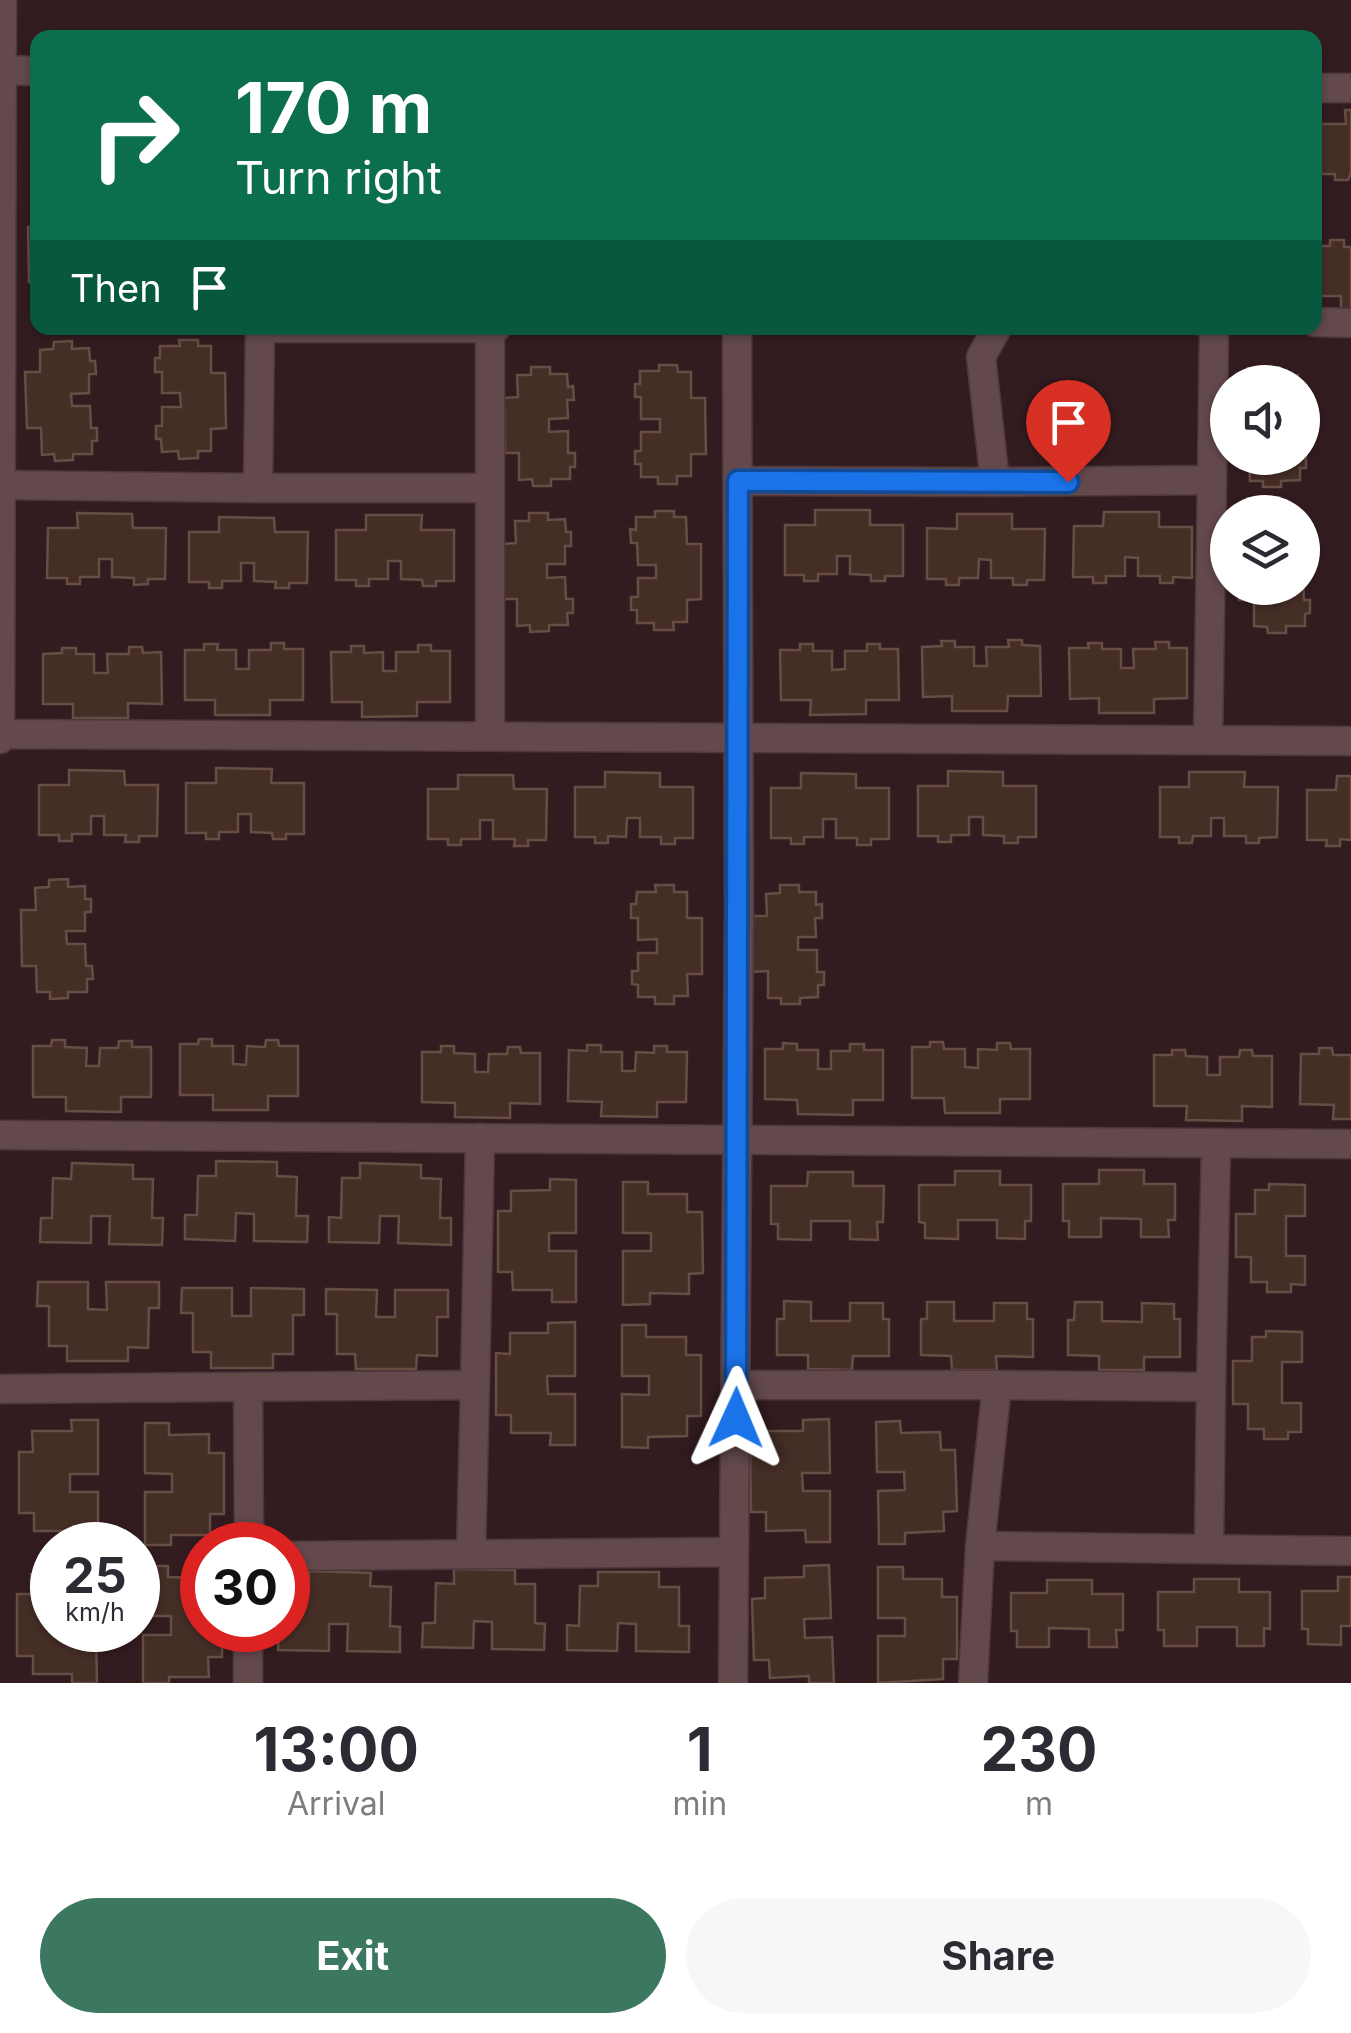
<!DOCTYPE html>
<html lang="en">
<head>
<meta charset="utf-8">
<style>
	:root { --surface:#fff; --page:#f7f7f7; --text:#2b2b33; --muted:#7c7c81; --accent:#3c7760 }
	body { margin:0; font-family:Inter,sans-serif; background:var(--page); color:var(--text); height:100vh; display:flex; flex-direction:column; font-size:38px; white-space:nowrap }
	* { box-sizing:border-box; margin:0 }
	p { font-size:32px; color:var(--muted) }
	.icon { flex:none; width:55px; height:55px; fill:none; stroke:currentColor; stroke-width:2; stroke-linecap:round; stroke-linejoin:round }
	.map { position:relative; height:1683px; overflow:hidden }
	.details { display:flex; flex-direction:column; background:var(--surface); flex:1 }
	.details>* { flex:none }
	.top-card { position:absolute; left:30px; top:30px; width:1292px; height:305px; border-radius:20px; box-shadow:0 2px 8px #0004; background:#0b6e4f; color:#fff; overflow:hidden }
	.controls { position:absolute; left:1210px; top:365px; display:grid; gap:20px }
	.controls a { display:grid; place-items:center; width:110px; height:110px; border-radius:50%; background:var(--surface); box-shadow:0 2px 8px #0004; font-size:50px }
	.speed { position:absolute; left:30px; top:1522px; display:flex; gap:20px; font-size:50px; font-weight:700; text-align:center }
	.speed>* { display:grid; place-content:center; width:130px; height:130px; border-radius:50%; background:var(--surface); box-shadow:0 2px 8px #0004; line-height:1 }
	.speed small { font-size:25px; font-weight:400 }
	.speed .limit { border:15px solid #d22; background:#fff; color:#111 }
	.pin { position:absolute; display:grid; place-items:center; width:85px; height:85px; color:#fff; margin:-102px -42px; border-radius:50% 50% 50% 0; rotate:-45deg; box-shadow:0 0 10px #0007 }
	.pin .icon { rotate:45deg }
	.me { position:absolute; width:110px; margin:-55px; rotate:1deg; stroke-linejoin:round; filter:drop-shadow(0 0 8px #0008) }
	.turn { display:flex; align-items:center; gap:35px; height:210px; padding:0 40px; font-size:45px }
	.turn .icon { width:130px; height:130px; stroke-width:2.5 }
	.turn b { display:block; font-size:70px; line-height:85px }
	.then { display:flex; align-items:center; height:95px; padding:0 40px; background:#0003; gap:20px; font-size:38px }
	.eta { display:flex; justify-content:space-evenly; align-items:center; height:170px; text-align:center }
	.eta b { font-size:60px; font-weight:700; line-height:70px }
	.action { display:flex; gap:20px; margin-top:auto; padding:20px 40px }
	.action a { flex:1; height:115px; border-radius:60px; background:var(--accent); color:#fff; font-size:40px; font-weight:700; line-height:115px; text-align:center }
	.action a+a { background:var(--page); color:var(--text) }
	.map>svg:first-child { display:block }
	.building { fill:#452e26; stroke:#674e45; stroke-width:2.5 }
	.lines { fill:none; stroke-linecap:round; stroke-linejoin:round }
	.minor-casing { stroke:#4c383c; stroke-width:31 }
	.minor { stroke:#63484c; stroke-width:28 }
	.route-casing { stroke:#114b97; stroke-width:25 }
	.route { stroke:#1a73e8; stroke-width:18 }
</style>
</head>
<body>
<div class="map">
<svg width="1351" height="1683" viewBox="0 0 1351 1683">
	<rect width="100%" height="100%" fill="#331c20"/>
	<path class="building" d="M1345 110H1351V173L1348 180H1335V174H1316V124H1346Z
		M28 227H38V282H29Z
		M1330 240H1344V247H1351V311H1341V296H1315V246H1330Z
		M179 340H198V346H211V373H225L226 428 211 429V451H198V458L179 459 178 451 162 452 161 439H156V426H162V407H181L180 393H162V372H155V358H160V346H180Z
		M72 341V349L89 348 90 361H95L96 374H89V393L71 394 72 406H90L91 428H97V441H92V454H73V460L55 461 54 454 42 455 41 428H27L25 372H40V350L53 349 54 342Z
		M659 365H677L678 372H691V398H705L706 454H691V476H677V484H658V477H641V464H635V451H641V432H660V419H641V397H635V384H640V371H659Z
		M531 367H550V374H567L568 387 573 386 574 400H567L568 418 549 419V432L568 431V453H575V467H570V479H551V486H533L532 479 519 480V453H505L504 398 518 397 517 375H531Z
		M1262 368H1281V376L1298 375V382H1248V376H1262Z
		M1302 455H1306V468H1300V480L1281 481V487H1263V481H1250L1249 458H1302Z
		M815 510H870V525H903V576H885V581H871V575L850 574V556H837V574H818V581H804V575H785V525H815Z
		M655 511H674V517H686L687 544H701V599L687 600V622H673L674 630H654V623H637V610H631V597H638V578H656V565H638L637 543H631L630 529 636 530V517H655Z
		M1104 512H1159V527H1192V578L1173 577V583H1160V576H1138V558L1125 557V576H1106V583H1093V577H1073L1074 526H1103Z
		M77 513 132 514 133 528H166L165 579H148V584L134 585V578L112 577V559H99V577H80V584H67V578H47L48 528H78Z
		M529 513H548V520L565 519 566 532H571V546H565V564H547V578L565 577 566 599H573V613H567L568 625H549V631L530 632V625L517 626V599H502L501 544 516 543 515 521H529Z
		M957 514H1012V529H1045L1044 580H1027V585H1013V578H991V560L979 559 978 578H959V585H946V579H927V528L957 529Z
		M366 515H422L421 530H454V581H436V586H423L422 580 401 579V561H388V579H369V586H356V580H336V530H366Z
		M219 517 274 518 275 532H308L307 583H289V588H275L276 582 254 581V563H241V581H222V588H209V582H189V532H219Z
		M1303 579 1304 600H1310V613L1305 614V626H1286V633H1268L1267 627 1254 626V600H1239V588H1302Z
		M1008 640H1022V645L1040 646 1041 696H1008L1007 711H952V696L923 697 922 647 942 646 941 641H955V647H974V666H987L986 647H1009Z
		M1155 642H1169V648H1187V698L1154 699V713H1099V698L1070 699 1069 648H1089L1088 643H1102V649H1121V668H1134L1133 649H1156Z
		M271 643H284V649H303V700H270V715H215V700H185V650H204V644H218L217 650H236V669H249V650H271Z
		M800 644H813V651H832V670L845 669V651H867V644H880V649H898L899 700H866V714L810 715 811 700H781L780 650H800Z
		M418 645H431V651H450V702H417V716L362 717V702H332L331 652H351V646H364V653L383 652V671H396V652H418Z
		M129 647H142L143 653 161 652 162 704 128 703V718H73V704H43V654L62 653V648H76V654H94V673H108L107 654H129Z
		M216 768 272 769 271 783H304V834H286V839H273L272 833 251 832V814H238V832H219V839H206V833H186V783H216Z
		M69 770 124 771 125 785H158L157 836H139V842H125L126 835H104V816H91V834H72V841H59V835H39V785H69Z
		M948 771 1003 772V786H1036V837H1018V843H1004V836L983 835V817H969V835H951V842H938V836H918V786H948Z
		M605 772 660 773V787H693V838H675V844H661V837H640V818H627L626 837 608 836V843H595V837H575V787H605Z
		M1189 772H1245L1244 787H1278L1277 837 1259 838V843H1246V836H1224V818H1211V836H1193L1192 843H1179V837H1160V787H1189Z
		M801 773 856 774V788H889V839H871V845H857V838H836V819H823V837H804V844H791V838H771V788H801Z
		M458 775H513L514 789H547L546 840H528V846H514L515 839H493V820H480V839H461V845H448V839H428V789H458Z
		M1337 776H1351V840L1340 839V846H1326L1327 840H1307V790H1336Z
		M68 879V887L85 886V899H91V912H85V931H66L67 944H85L86 966H92L93 979H87V992H68V998L50 999V992H37L36 966H22L21 910H36L35 888 49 887V880Z
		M655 885H674V892H687V918H702V974H687L688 996H674V1004H655V997H638V985L632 984V971H638V953H657V939L638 940V918H631V904H636L637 892H656Z
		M780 885H799V892H816V905L822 904V918H815L816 937H798V950H817V972H824V985H818V997L800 998V1004H781V998H768V971L753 972 752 916H767L766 894 780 893Z
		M199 1039H212V1046H233V1064L246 1065 247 1046 265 1047 266 1040H278L279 1046H298V1096H268V1110H213V1095H180V1044H198Z
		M52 1040H65V1047L87 1048 86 1066H99L100 1048H118L119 1041H132V1047H151V1097H121V1112L66 1111V1097H33V1046H51Z
		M930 1042H943L944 1049H965V1067L978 1068V1049L997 1050V1043H1010L1011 1049H1030V1099H1000V1113H945L944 1098H912V1047H930Z
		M783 1043 797 1044V1050H818V1069H831V1051H850V1044H864V1050H883V1100H853V1115L798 1114 797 1100 765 1099V1049H783Z
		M587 1045H601V1052H622V1071H635L636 1052 654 1053V1046H667V1052H687L686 1102H657V1117L601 1116 602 1102 568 1101 569 1050 587 1051Z
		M441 1046H454V1053L475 1054V1072H488L489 1054H507L508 1047H520L521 1053H540V1104L510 1103V1118L455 1117V1103L422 1102V1052H441Z
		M1319 1048H1332L1333 1055H1351V1119H1333L1334 1105 1300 1104 1301 1054H1319Z
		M1172 1050H1185L1186 1056 1207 1057V1075H1220V1057H1239L1240 1050H1252L1253 1056H1272V1107L1242 1106V1121L1186 1120 1187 1106H1154V1055H1172Z
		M216 1161 277 1162V1176L297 1177 296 1216H308L307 1242 254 1241V1214L236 1213 235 1241 185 1239V1215H197L198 1176H216Z
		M72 1163 133 1165V1179H153L152 1218H163L162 1245 109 1244 110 1216H91V1243L40 1242 41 1218H52L53 1178 71 1179Z
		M360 1163 421 1165V1178L441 1179 440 1218H451V1245L398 1243 399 1216H380L379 1243 329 1242V1217L341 1218 342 1178H360Z
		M1099 1170H1144V1184H1175V1220H1168L1169 1237H1141V1219L1101 1218V1237H1069V1221H1063V1184H1099Z
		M955 1171H1000V1185H1031V1221H1025V1239L997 1238V1220H958V1239L925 1238V1223L919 1222V1185H955Z
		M808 1172H853V1186H884L883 1222H877L878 1240 850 1239V1221H811V1240L778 1239V1224H771V1186H807Z
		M550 1179 576 1180V1233H549V1251H576V1302H552V1290H513L512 1272H498V1211H511V1191L550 1190Z
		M623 1182H648V1194H687V1212H702L703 1273 689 1274V1294L650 1293V1304L623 1305V1251H651V1233H623Z
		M1269 1184 1305 1185V1216H1286V1256H1305V1285L1291 1284V1292H1267V1282H1251V1257H1236V1214H1255V1190H1269Z
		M38 1282H88V1309L107 1310 106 1282H159V1308H149L148 1348 128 1347V1361H67V1346H49V1306H37Z
		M182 1288H232V1316H251V1288L304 1289V1315H293V1354H273V1368H211V1352H193V1313H181Z
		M326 1289 377 1290 376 1317H395V1290H448V1317H437V1356L417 1355 416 1369H356L355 1354H337V1314H326Z
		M784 1301 811 1302V1321H850V1303H883V1319H889V1356H853L852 1370 808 1369V1355H777V1319H784Z
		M927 1302H954V1321H994V1303H1027V1319H1033V1357L996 1356 997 1370H952L951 1356 921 1355V1319H927Z
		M1075 1302H1102V1321L1142 1322V1303L1174 1304V1319H1180V1357H1144V1370H1099V1356L1068 1355V1320H1074Z
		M575 1322V1376H547L548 1394H575V1445H550L551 1433H511V1415H496V1353L510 1354V1333H548V1323Z
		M622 1325H646V1337H686V1355H701V1416H687V1436L648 1437V1448L622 1447V1394L649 1395V1376H622Z
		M1266 1331 1302 1332V1362H1282V1403H1301V1432H1288V1439H1264V1429H1248V1404H1233V1361H1252V1337H1266Z
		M829 1419 830 1473H802L803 1491H830V1542H806L805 1530 766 1531V1512H751L750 1451H764V1431H803V1420Z
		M71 1420H98V1474H70V1492H98V1543H73V1531H34V1513H19V1452H33L32 1431H72Z
		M900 1421 901 1433 940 1432 941 1450H955L957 1511 943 1512 944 1531 905 1533V1544H879L878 1491 905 1490 904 1472H877L876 1422Z
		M145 1423H169V1435L209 1434V1453H224V1514H210V1535H171V1545H145V1492H172V1474L145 1473Z
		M829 1565 831 1618 804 1619 805 1638 832 1637 834 1683H809V1676L770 1678 769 1660H754L752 1599 765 1598V1578L804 1577V1566Z
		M143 1566H168V1577L202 1578V1630H222V1657H208L209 1677H169V1683H143V1635H171V1616H143Z
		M878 1567H903V1579H942V1597H957V1659H943V1679L878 1683V1636H905V1618H878Z
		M454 1569 515 1570V1584H535V1623L545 1624 544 1650 492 1649V1622L474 1621 473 1648 422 1647 423 1623H435L436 1583 454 1584Z
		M309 1571 371 1573 370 1586 391 1587 390 1626 400 1627V1652L347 1651 348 1624H329V1651L278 1650 279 1630H288L290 1625 291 1586H309Z
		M598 1572H659V1587H679V1626H689V1652L636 1651V1624L618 1623 617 1651 567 1650V1625L579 1626 580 1586H598Z
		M31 1574H52V1630H69V1635H96L97 1683H72V1674H33V1656H17V1594H31Z
		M1338 1577H1351V1626H1341V1645L1308 1644V1629H1302V1591H1338Z
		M1194 1579H1239V1592H1270V1629L1264 1628V1646H1237V1627H1197V1646H1164V1630H1158V1592H1194Z
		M1047 1580H1092V1594H1123V1630H1116L1117 1647H1089V1629L1049 1628V1647H1017V1631H1011V1593H1047Z"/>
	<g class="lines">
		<g class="minor-casing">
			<path id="minor" d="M3 70 38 71
				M1315 88H1351
				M1315 322 1351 323
				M260 328H496
				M1212 480 1214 328
				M738 481 995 482 981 357 997 328
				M995 482 1212 480 1208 740
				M1 485 258 488 260 329
				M258 488H490V736
				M490 488V328
				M0 734 1351 741
				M0 739 2 0
				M0 1135 1351 1144
				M737 1385H997
				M248 1387 249 1545
				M1211 1387 1216 1143
				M0 1389 475 1385 480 1138
				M980 1546 997 1385 1211 1387 1209 1549
				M471 1554 475 1385
				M288 1556 733 1552
				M248 1683V1630
				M733 1683 739 912 737 328
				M973 1683 980 1546 1351 1551"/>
		</g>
		<use href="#minor" class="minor"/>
	</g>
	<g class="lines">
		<g class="route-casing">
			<path id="route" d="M736 1418 738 481 1068 482"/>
		</g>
		<use href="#route" class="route"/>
	</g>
</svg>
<div class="controls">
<a><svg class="icon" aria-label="sound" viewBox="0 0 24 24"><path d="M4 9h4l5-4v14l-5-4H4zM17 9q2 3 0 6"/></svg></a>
<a><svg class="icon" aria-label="layers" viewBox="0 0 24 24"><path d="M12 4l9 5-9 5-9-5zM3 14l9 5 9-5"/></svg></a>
</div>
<div class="speed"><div>25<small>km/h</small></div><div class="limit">30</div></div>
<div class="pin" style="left:1068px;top:482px;background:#d93025"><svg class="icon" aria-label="arrive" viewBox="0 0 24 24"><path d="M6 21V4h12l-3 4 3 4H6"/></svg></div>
<svg class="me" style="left:736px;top:1418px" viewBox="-20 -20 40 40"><path d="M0-17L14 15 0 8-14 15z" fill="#1a73e8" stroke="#fff" stroke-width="4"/></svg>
<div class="top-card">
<div class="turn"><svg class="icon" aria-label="right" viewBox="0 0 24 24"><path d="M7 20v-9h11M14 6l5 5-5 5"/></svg><div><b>170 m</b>Turn right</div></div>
<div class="then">Then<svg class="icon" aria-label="arrive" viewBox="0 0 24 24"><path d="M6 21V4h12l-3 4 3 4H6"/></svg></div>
</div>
</div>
<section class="details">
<div class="eta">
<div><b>13:00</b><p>Arrival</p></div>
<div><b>1</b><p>min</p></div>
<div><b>230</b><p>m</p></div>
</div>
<div class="action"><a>Exit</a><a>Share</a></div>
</section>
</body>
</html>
